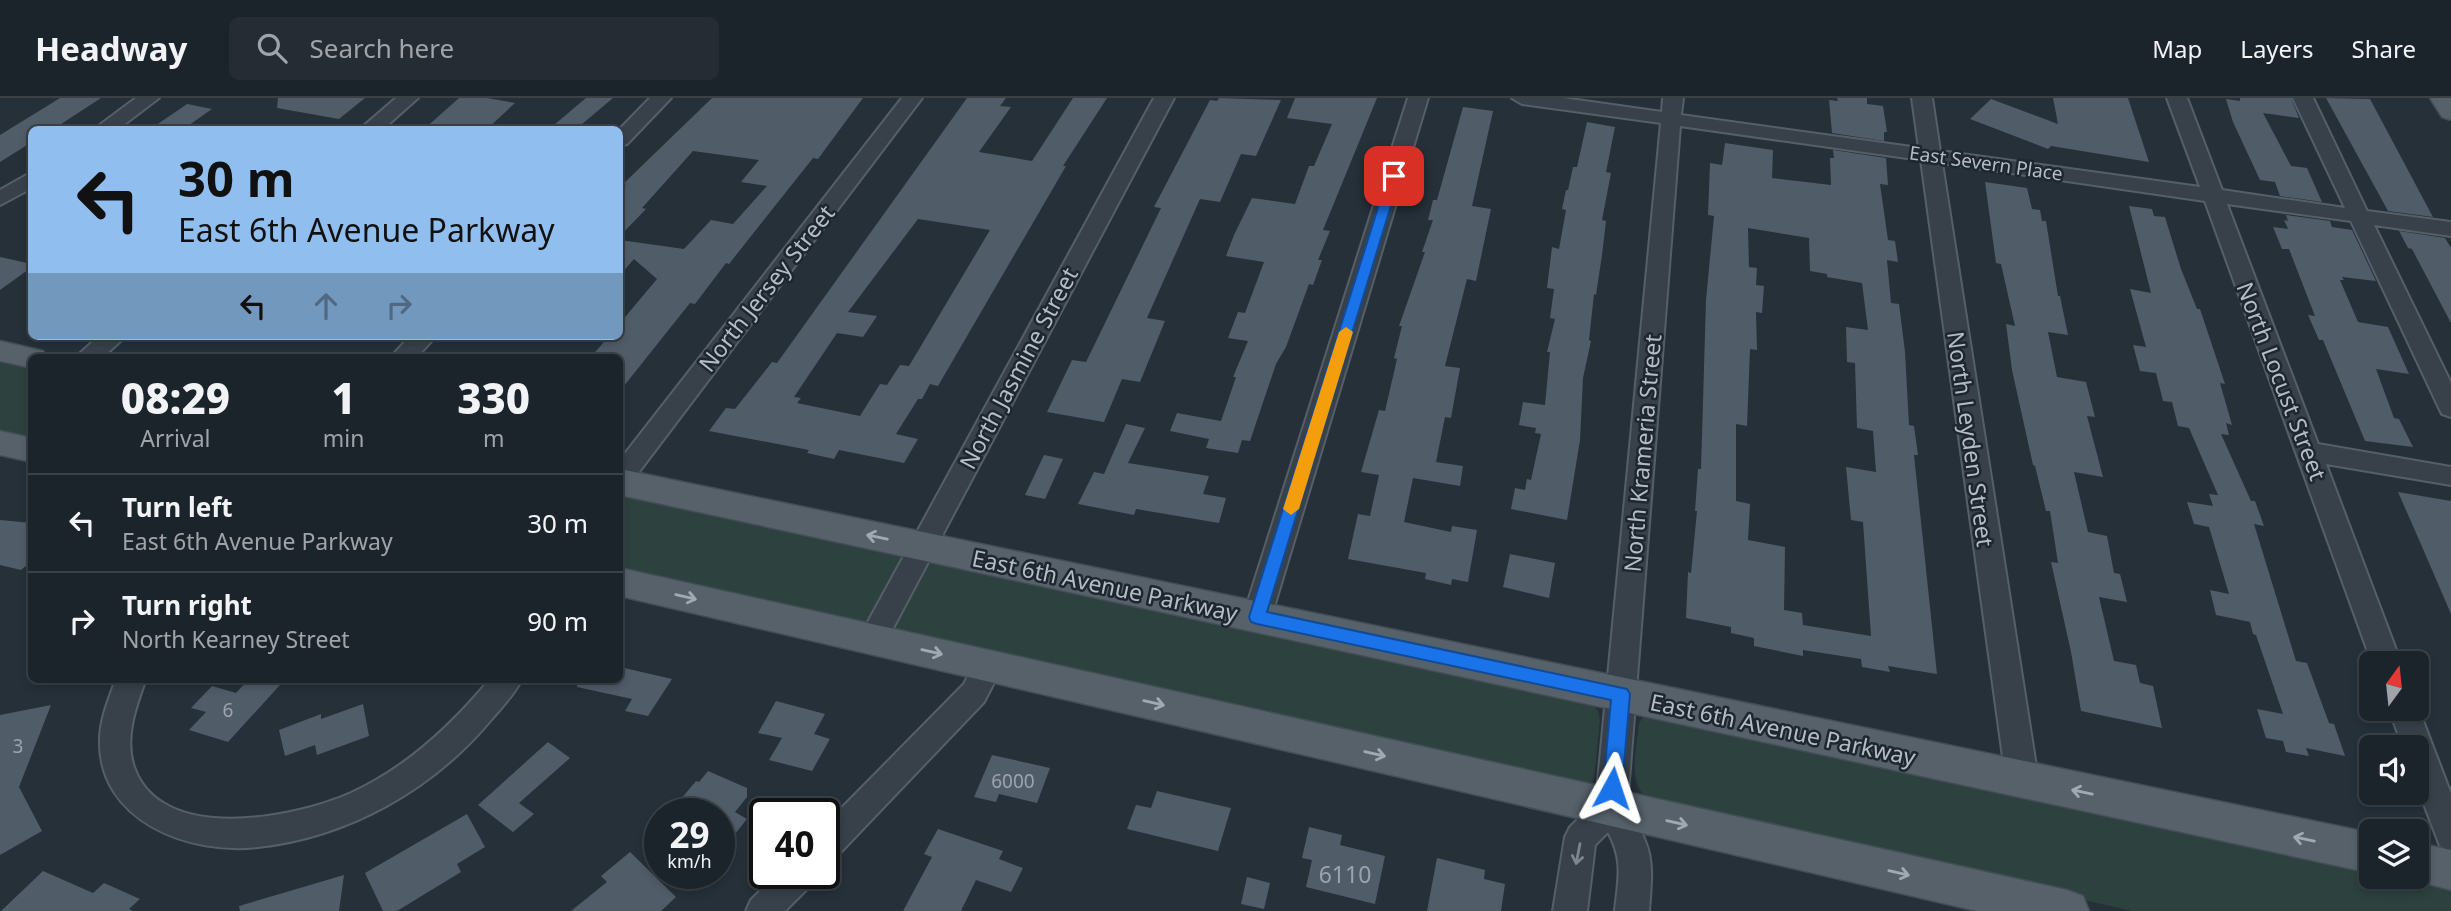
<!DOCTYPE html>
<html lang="en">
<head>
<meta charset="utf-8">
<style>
	:root { --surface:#1c242b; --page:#252c33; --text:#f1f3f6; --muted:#a0a4a9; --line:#3a4147 }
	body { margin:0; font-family:"Noto Sans",sans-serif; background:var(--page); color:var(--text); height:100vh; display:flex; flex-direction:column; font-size:26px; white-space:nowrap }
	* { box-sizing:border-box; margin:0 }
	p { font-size:23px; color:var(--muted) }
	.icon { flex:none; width:38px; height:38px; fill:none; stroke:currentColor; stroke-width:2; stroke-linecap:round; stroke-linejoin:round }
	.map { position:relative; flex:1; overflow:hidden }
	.sheet { position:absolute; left:28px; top:256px; width:595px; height:329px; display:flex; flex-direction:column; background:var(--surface); border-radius:10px; box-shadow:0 4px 10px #0003,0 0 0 2px var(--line) }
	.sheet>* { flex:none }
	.hud { position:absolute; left:28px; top:28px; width:595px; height:214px; border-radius:10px; box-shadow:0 4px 10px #0003,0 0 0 2px var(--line); background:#90beee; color:#111; overflow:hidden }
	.needle { width:46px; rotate:15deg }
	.fabs { position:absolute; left:2359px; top:553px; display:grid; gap:14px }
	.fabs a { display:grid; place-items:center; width:70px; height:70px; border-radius:10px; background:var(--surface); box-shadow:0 4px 10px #0003,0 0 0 2px var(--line); font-size:35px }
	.speed { position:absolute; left:644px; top:700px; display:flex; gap:14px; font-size:35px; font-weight:700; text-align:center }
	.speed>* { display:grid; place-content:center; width:91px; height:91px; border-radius:50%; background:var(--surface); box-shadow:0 4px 10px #0003,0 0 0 2px var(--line); line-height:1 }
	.speed small { font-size:18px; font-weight:400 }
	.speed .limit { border:4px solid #111; border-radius:10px; background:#fff; color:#111 }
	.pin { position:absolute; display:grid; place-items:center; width:60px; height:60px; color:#fff; margin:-30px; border-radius:14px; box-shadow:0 4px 10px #0006 }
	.me { position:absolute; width:77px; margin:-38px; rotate:5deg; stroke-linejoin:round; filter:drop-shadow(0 0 5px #0008) }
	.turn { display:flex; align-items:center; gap:24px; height:147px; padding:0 35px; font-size:32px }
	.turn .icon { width:91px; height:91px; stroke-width:2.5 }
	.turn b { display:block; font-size:49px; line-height:60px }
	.lanes { display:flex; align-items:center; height:66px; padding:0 35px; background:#0003; justify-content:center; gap:35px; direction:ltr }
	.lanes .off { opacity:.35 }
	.eta { display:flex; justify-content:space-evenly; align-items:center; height:119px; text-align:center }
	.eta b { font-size:42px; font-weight:800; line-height:49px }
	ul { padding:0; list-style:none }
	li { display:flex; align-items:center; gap:21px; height:98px; padding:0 35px; border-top:2px solid var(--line) }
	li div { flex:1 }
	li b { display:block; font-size:26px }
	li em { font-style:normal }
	header { display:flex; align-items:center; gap:42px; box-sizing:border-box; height:98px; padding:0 35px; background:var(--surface); border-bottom:2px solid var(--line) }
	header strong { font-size:33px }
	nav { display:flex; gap:38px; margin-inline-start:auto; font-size:24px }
	.search { width:490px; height:63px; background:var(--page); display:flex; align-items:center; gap:18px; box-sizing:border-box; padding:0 24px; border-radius:10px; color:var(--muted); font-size:26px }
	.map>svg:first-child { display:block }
	.green { fill:#2d413f }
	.building { fill:#505c68; fill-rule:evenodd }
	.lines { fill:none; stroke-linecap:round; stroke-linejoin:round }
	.minor-casing { stroke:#565f68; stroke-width:4 }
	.major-casing { stroke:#444d56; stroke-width:3 }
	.minor { fill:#38414a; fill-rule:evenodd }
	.major { fill:#56616a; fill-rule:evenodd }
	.oneway { stroke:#a1aab4 }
	.oneway2 { stroke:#7c858e }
	.route { fill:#1a73e8; stroke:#114b97; stroke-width:2 }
	.slow { fill:#f59e0b }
	.labels { text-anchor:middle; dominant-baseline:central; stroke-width:5; stroke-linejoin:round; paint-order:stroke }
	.far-street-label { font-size:19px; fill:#b4bcc6; stroke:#1e262f }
	.number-label { font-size:19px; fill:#9ba4ae }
	.street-label { font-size:23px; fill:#b4bcc6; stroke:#1e262f }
	.near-number-label { font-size:23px; fill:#9ba4ae }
</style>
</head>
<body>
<header>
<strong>Headway</strong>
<div class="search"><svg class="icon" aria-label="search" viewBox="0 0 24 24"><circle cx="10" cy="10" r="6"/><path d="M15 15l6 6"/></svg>Search here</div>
<nav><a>Map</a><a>Layers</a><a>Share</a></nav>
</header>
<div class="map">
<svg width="2451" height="813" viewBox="0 0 2451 813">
	<rect width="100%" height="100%" fill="#253039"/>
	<path class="green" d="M0 264 31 271V341L0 334Z
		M620 397 1593 607 1598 613 1600 622 1594 682 1591 689 1578 692 620 475Z
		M1653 616 2371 770V779H2414L2451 787V813H2132L1653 704C1625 690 1637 651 1639 625L1644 618Z"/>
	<path class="building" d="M60 0H101L52 32H32V44L0 64V37Z
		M278 0H365L339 21 277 10Z
		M459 0H487L515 5 486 32 467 28 463 32H423Z
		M586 0H613L575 32H548Z
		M712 0H863L818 61 813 60 729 166 726 165 695 206 690 205 620 293V259H591L609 238H620V225L657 181 634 161 620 177V142L684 151 711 122 733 126 767 88 741 84 759 62 693 53 642 110 646 111 620 138V94L626 87H622Z
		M967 0H1006L1000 8 1011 9 979 54 1032 63 1073 0H1107L1063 68H1066L938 288 930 286 922 301H918L896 336 918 341 904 365 839 352 834 361 807 355 809 352 709 333 726 310 735 311 772 264 777 265ZM918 121 990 132 909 268 900 267 887 287 880 286 860 318 797 305 801 300 794 299 837 235 863 239 877 218 848 214Z
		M1219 0 1281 2 1256 58 1241 56 1220 104 1200 101 1147 220 1165 223 1140 284 1122 281 1104 324 1047 314 1072 262 1086 264 1161 110 1154 109 1210 2 1217 3Z
		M1295 0H1377L1323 132 1330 133 1318 162H1322L1313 187 1309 186 1286 249 1276 266 1250 343 1242 342 1238 355 1206 350 1209 341 1170 333 1177 315 1221 323 1236 279H1233L1248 243 1228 240 1238 214 1245 215 1264 164 1226 158 1234 137 1252 100 1295 106 1309 68H1314L1332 26 1287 20Z
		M1837 0H1867V6L1883 8 1887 34H1884V43L1832 35 1829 2 1838 3Z
		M2053 0H2128L2149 64 2051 48 2048 51 1970 21 1991 1 2058 26Z
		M2240 0H2291L2299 20 2263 15 2291 68 2307 70 2322 104 2280 98 2275 84 2260 82 2233 24 2226 1 2240 3Z
		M2326 0 2370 1 2433 119 2388 113Z
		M187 6 212 11 182 32H149Z
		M1463 9 1493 13 1472 108 1491 111 1476 183 1467 181 1445 268 1460 270 1451 320 1445 319 1436 364 1463 368 1460 388 1413 380 1404 424 1451 434 1452 428 1477 432 1468 484 1452 481 1451 487 1425 481 1426 475 1348 461 1358 416 1370 418 1379 377 1361 374 1379 312 1385 313 1397 261 1394 260 1402 228H1399L1425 154H1422L1433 122H1428L1433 102H1437Z
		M1587 24 1615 29 1606 74 1611 75 1602 122 1606 123 1602 157 1596 197 1594 196 1589 242 1591 243 1583 280 1580 342 1567 422 1511 411 1515 390 1525 392 1527 381 1531 382 1541 336 1535 335 1536 330 1519 327 1523 304 1545 307 1550 254H1547L1555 221 1550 220 1554 191 1547 190 1552 149 1559 151 1566 112 1562 111 1566 92H1568L1573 69H1577Z
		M1725 45 1773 52 1772 80 1831 87 1830 60H1834L1833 52 1886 60 1888 87 1880 86 1888 142 1895 143 1898 164 1887 162 1891 205 1899 206 1905 254 1909 327 1914 328 1918 357H1914L1937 576 1888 568 1890 574 1862 569 1861 561 1803 552V558L1754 548V540L1731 535V529L1686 520 1688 474 1691 475 1697 413H1695L1698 371H1701L1706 202 1714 118 1708 117 1710 65 1722 67ZM1748 130 1809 140 1810 173 1827 176V179L1862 185 1868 232 1846 229 1847 264 1855 265 1857 330 1873 333 1876 374 1846 369 1851 422 1863 424 1871 538 1803 527 1802 515 1784 512 1785 449 1748 442 1750 406 1736 403V326L1747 328 1750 251 1757 252 1756 214 1762 215 1764 188 1756 187 1757 170 1749 169Z
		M1985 84 2027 90 2032 111 2040 112 2042 123H2046L2058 198H2060L2068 237 2048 234 2057 279 2086 284 2095 319 2087 318 2103 379 2074 374 2088 434 2107 438 2114 475 2120 476 2127 504 2099 499 2114 563 2136 567 2140 585 2153 588 2162 630 2081 613 2071 554 2051 464 2058 465 2050 413H2046L2035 368 2033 367 2012 272 2006 226 2015 228 2001 166 1996 165Z
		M2129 108 2152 111 2154 118 2165 119 2181 171 2197 211H2200L2225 286 2220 285 2232 327 2226 325 2229 337 2221 336 2251 403H2255L2264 428 2254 426 2296 563 2307 565 2329 625 2334 626 2345 658 2306 650 2309 658 2286 654 2283 643 2266 640 2257 611 2283 616 2256 537 2253 536 2250 524 2216 517 2210 492 2229 496 2209 429 2194 426 2187 404 2213 408 2209 396 2218 397 2189 330 2178 328 2172 304 2163 303 2156 275 2140 273 2133 247 2146 249 2130 191 2151 195Z
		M2286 117 2330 123 2332 129 2352 132 2376 183 2342 179 2344 182H2340L2358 224 2388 229 2409 276 2376 271 2394 320 2399 321 2413 349 2365 343 2323 242H2319L2308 217 2315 218 2289 151H2282L2273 129 2288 131 2284 122 2288 123Z
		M2399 133 2445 140 2451 150V225L2412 151 2408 150Z
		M0 159 32 166V169L0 192Z
		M1126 326 1145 330 1128 365 1209 378 1203 396 1226 400 1219 425 1136 411 1134 417 1078 406 1094 374 1104 376Z
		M1044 357 1063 361 1045 401 1025 397Z
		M2398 394 2451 403V516L2420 444Z
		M0 422 32 425V463L21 472 0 467Z
		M1510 456 1555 465 1549 500 1503 489Z
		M620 569 672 581 648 618 625 613 632 601 577 589 578 581H620Z
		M249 581 280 587 228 644 189 632 206 614 191 610 212 588 236 595Z
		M776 603 825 616 814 636 830 641 812 673 769 662 782 640 758 635Z
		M363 606 369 638 317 657 315 647 285 658 279 632 321 616V621Z
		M51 607 19 689 42 733 0 757V617Z
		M548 644 570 660 519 705 534 716 513 734 478 707Z
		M992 657 1050 670 1037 705 999 696 996 704 974 699Z
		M708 673 747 690V699L735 714 747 721 719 756V716H690L675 708 696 683 699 684Z
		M1157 693 1231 710 1218 753 1127 731 1136 707 1151 710Z
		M467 716 485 749 457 766 461 774 397 813H383L365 775Z
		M1309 729 1342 737 1340 747 1385 758 1375 806 1306 789 1312 762 1302 760Z
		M938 731 1003 753 999 761 1023 770 1011 794 976 782 961 813H903L932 759 924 756Z
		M630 754 676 799 661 813H571L607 784 601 778Z
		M1437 760 1485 772 1484 781 1505 786 1501 813H1427Z
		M43 773 93 795 104 785 140 801 129 811 133 813H1Z
		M344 777 339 813H240L239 808Z
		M1247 779 1270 785 1264 811 1241 806Z"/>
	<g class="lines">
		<g class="minor-casing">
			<path id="minor" d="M136 0H159L117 32H93Z
				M396 0H418L382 32H359Z
				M650 0H671L627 46 620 48 619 32Z
				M902 0H922L629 387 620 389V362Z
				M1154 0H1174L883 549 873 553 863 549 859 541 863 533Z
				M1408 0H1428L1271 519 1267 527 1257 530 1247 527 1243 519Z
				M1512 0H1563L1662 14 1663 0H1683L1681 17 1919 50 1912 0H1932L1940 53 2200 89 2167 0H2187L2222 92 2345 110 2293 0H2313L2367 113 2451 124V138L2374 127 2451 285V319L2442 316 2439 310 2351 123 2227 106 2318 346 2451 369V387L2326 366 2401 565H2372L2205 103 1942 65 2038 681 2033 691 2022 695 2011 691 2006 681 1921 62 1680 28 1627 708C1654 755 1653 760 1649 813H1615C1618 782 1624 763 1608 734L1595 747 1587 813H1553L1565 739 1570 729 1596 704 1661 25 1522 6Z
				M32 74V90L0 107V92Z
				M99 238H126L103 259H76Z
				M410 238H436L417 259H391Z
				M988 555 998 559 1003 567 984 604 835 760 824 765V728L964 586 978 559Z
				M116 581H146C136 608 124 640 134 669 161 747 295 720 351 695 406 670 451 628 490 581H522C514 597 501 610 490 623 432 692 348 739 258 749 189 757 98 723 100 642 100 621 109 601 116 581Z
				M2417 607 2451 696V753L2440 748 2417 688V649H2403L2389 611H2417Z
				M778 775H816L812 786 785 813H746L751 802Z"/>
		</g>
		<g class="major-casing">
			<path id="major" d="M2430 0H2451V22L2442 19Z
				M0 243 43 253 47 259H32V270L0 263Z
				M0 333 32 340V364L0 357Z
				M620 371 2371 735V775L620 397Z
				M620 470 2067 792 2083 798 2089 813H1977L620 498Z
				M2417 745 2451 752V792L2402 779H2417Z"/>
		</g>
		<use href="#minor" class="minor"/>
		<use href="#major" class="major"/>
	</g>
	<defs><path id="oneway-shaft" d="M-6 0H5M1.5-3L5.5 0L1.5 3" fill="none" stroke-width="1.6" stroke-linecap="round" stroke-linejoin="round" transform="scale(1.75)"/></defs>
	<g class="oneway">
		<use href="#oneway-shaft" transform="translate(877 439) rotate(-168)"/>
		<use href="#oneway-shaft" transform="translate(686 499) rotate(13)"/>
		<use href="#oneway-shaft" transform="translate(932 554) rotate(13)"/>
		<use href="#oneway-shaft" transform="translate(1154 605) rotate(13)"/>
		<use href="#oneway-shaft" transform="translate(1375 656) rotate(13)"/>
		<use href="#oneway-shaft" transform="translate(2082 694) rotate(-168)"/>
		<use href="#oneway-shaft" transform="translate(1677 725) rotate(13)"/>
		<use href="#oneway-shaft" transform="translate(2304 741) rotate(-168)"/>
		<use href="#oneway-shaft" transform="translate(1899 775) rotate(13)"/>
	</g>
	<use class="oneway2" href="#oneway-shaft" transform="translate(1578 756) rotate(101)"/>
	<path class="route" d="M1394 74 1400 78 1267 514 1627 591 1630 596 1622 690 1619 695 1612 698 1606 695 1603 690 1611 602 1257 526 1251 524 1249 519 1388 78Z"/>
	<path class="slow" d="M1346 229 1353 234 1299 411 1291 417 1283 411 1339 234Z"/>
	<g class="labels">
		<g class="far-street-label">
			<text transform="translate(1986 65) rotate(8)">East Severn Place</text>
		</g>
		<g class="number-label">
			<text x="228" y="612">6</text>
			<text x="18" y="648">3</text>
			<text x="1013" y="683">6000</text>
		</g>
		<g class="street-label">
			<text transform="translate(766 190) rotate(-52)">North Jersey Street</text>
			<text transform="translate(1018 270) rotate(-62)">North Jasmine Street</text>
			<text transform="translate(2282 283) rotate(69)">North Locust Street</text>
			<text transform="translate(1971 341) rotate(82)">North Leyden Street</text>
			<text transform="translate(1642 355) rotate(-85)">North Krameria Street</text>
			<text transform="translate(1105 487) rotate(12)">East 6th Avenue Parkway</text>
			<text transform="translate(1783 631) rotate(12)">East 6th Avenue Parkway</text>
		</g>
		<g class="near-number-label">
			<text x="1345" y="776">6110</text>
		</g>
	</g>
</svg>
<div class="fabs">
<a><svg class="needle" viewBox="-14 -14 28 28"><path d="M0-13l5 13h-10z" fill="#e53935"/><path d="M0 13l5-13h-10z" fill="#a0a4a9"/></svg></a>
<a><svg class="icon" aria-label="sound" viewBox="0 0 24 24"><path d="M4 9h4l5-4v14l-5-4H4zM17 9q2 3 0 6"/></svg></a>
<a><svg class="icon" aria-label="layers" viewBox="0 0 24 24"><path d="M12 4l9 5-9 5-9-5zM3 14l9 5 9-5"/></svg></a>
</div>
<div class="speed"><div>29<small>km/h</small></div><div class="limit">40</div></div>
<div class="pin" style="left:1394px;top:78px;background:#d93025"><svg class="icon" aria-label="arrive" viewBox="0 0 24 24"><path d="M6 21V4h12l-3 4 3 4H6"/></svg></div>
<svg class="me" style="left:1612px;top:690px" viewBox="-20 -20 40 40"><path d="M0-17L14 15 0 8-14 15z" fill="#1a73e8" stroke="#fff" stroke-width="4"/></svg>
<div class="hud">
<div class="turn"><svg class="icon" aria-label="left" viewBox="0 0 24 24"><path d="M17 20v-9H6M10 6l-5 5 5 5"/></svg><div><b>30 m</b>East 6th Avenue Parkway</div></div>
<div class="lanes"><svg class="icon" aria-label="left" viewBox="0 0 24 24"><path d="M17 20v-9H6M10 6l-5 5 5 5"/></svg><svg class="icon off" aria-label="ahead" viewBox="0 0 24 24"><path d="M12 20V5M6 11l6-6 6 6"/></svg><svg class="icon off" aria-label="right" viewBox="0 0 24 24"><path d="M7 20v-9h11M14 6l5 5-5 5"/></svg></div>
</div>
<section class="sheet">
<div class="eta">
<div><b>08:29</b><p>Arrival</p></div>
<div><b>1</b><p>min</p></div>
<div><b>330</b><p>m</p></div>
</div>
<ul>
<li><svg class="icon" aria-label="left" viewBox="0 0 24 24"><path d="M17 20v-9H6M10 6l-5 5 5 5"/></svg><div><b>Turn left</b><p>East 6th Avenue Parkway</p></div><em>30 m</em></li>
<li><svg class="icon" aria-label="right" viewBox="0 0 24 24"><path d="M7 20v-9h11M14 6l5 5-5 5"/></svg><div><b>Turn right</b><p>North Kearney Street</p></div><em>90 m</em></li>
</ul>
</section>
</div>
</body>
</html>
